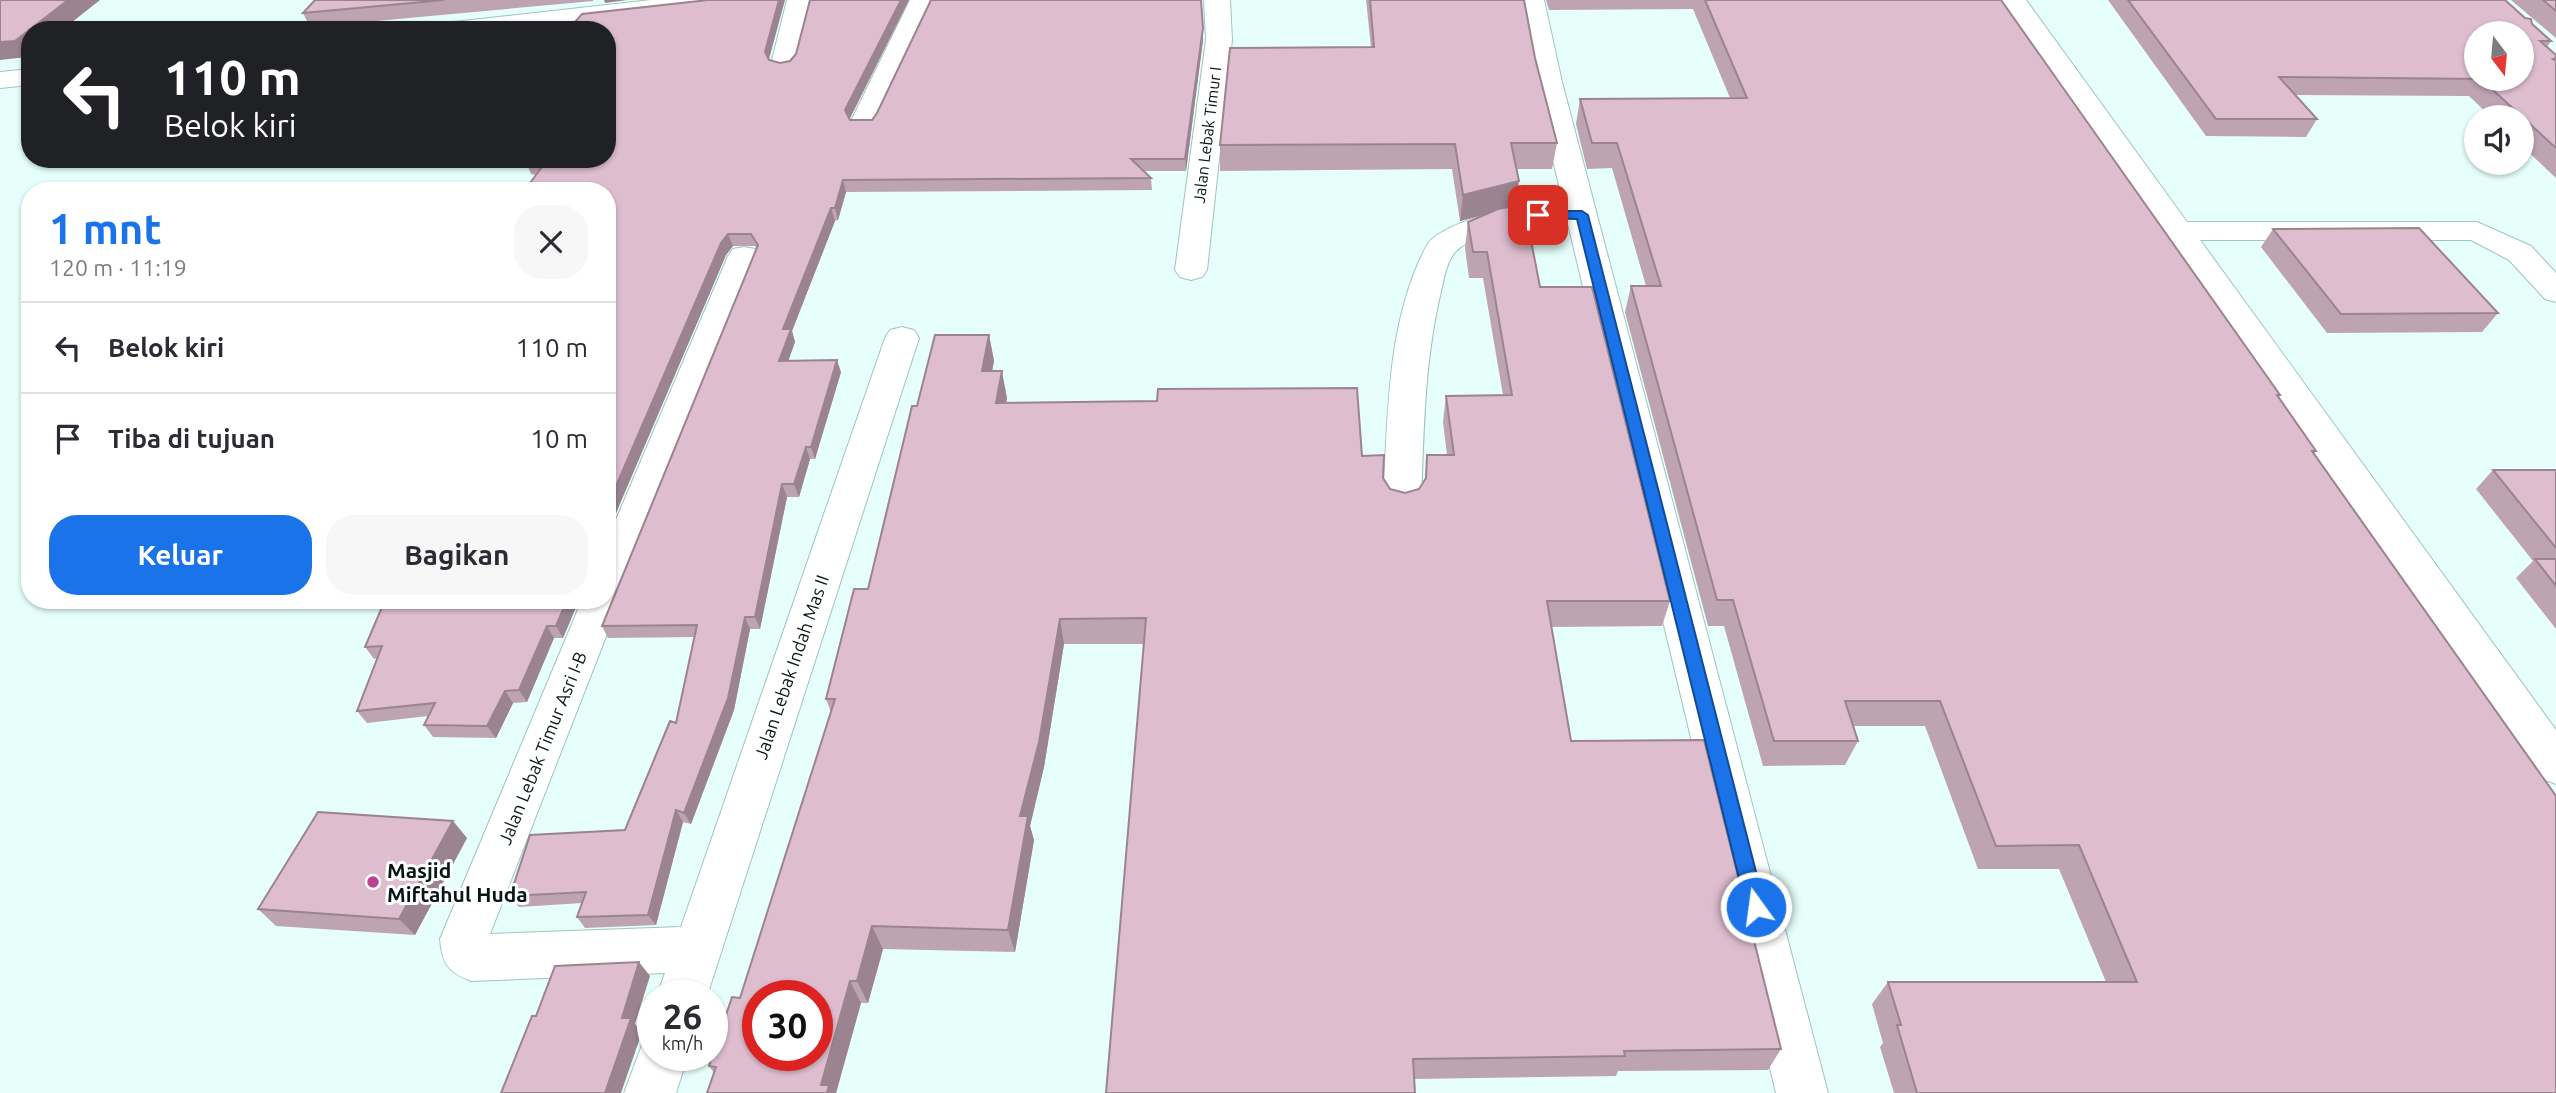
<!DOCTYPE html>
<html lang="id">
<head>
<meta charset="utf-8">
<style>
	:root { --surface:#fff; --page:#f7f7f7; --text:#2b2b33; --muted:#7c7c81; --line:#e1e1e2; --accent:#1a73e8 }
	body { margin:0; font-family:Ubuntu,sans-serif; background:var(--page); color:var(--text); height:100vh; display:flex; flex-direction:column; font-size:26px; white-space:nowrap }
	* { box-sizing:border-box; margin:0 }
	p { font-size:23px; color:var(--muted) }
	.icon { flex:none; width:38px; height:38px; fill:none; stroke:currentColor; stroke-width:2; stroke-linecap:round; stroke-linejoin:round }
	.map { position:relative; flex:1; overflow:hidden }
	.drawer { position:absolute; left:21px; top:182px; width:595px; height:427px; display:flex; flex-direction:column; background:var(--surface); border-radius:28px; box-shadow:0 2px 5px #0004 }
	.drawer>* { flex:none }
	.guide { position:absolute; left:21px; top:21px; width:595px; height:147px; border-radius:28px; box-shadow:0 2px 5px #0004; background:#202124; color:#fff; overflow:hidden }
	.needle { width:46px; rotate:164deg }
	.fabs { position:absolute; left:2464px; top:21px; display:grid; gap:14px }
	.fabs a { display:grid; place-items:center; width:70px; height:70px; border-radius:50%; background:var(--surface); box-shadow:0 2px 5px #0004; font-size:35px }
	.speed { position:absolute; left:637px; top:980px; display:flex; gap:14px; font-size:35px; font-weight:700; text-align:center }
	.speed>* { display:grid; place-content:center; width:91px; height:91px; border-radius:50%; background:var(--surface); box-shadow:0 2px 5px #0004; line-height:1 }
	.speed small { font-size:18px; font-weight:400 }
	.speed .limit { border:10px solid #d22; background:#fff; color:#111 }
	.pin { position:absolute; display:grid; place-items:center; width:60px; height:60px; color:#fff; margin:-30px; border-radius:14px; box-shadow:0 4px 10px #0006 }
	.me { position:absolute; width:77px; margin:-38px; rotate:346deg; stroke-linejoin:round; filter:drop-shadow(0 0 5px #0008) }
	.turn { display:flex; align-items:center; gap:24px; height:147px; padding:0 28px; font-size:32px }
	.turn .icon { width:91px; height:91px; stroke-width:2.5 }
	.turn b { display:block; font-size:49px; line-height:60px }
	.round { display:grid; place-items:center; flex:none; width:74px; height:74px; border-radius:28px; background:var(--page) }
	.overview { display:flex; align-items:center; justify-content:space-between; height:119px; padding:0 28px }
	h1 { font-size:42px; font-weight:700; line-height:52px; color:var(--accent) }
	.primary-button { display:flex; gap:14px; margin-top:auto; padding:14px 28px }
	.primary-button a { flex:1; height:80px; border-radius:28px; background:var(--accent); color:#fff; font-size:28px; font-weight:700; line-height:80px; text-align:center }
	.primary-button a+a { background:var(--page); color:var(--text) }
	ul { padding:0; list-style:none }
	li { display:flex; align-items:center; gap:21px; height:91px; padding:0 28px; border-top:2px solid var(--line) }
	li div { flex:1 }
	li b { display:block; font-size:26px }
	li em { font-style:normal }
	.map>svg:first-child { display:block }
	.lines { fill:none; stroke-linecap:round; stroke-linejoin:round }
	.minor-casing { stroke:#9dc5be; stroke-width:2 }
	.minor { fill:#fff; fill-rule:evenodd }
	.wall { fill:#bea3b1 }
	.shaded-wall { fill:#9b8490 }
	.building { fill:#ddbdce; stroke:#9b8490; stroke-width:2; fill-rule:evenodd }
	.route { fill:#1a73e8; stroke:#114b97; stroke-width:2 }
	.poi-dot { fill:#bd4191; stroke:#fff; stroke-width:2.5 }
	.labels { text-anchor:middle; dominant-baseline:central; stroke-width:6; stroke-linejoin:round; paint-order:stroke }
	.far-street-label { font-size:16px; fill:#071714; stroke:#fff }
	.street-label { font-size:18px; fill:#071714; stroke:#fff }
	.near-poi-label { font-size:21px; font-weight:bold; fill:#071714; stroke:#fff; text-anchor:start }
</style>
</head>
<body>
<div class="map">
<svg width="2556" height="1093" viewBox="0 0 2556 1093">
	<rect width="100%" height="100%" fill="#e6fffa"/>
	<g class="lines">
		<g class="minor-casing">
			<path id="minor" d="M651 0H731L727 5 718 8 523 30H440L444 25 453 22Z
				M787 0H813L797 64 793 70 784 72 775 70 771 64Z
				M910 0H936L878 123 874 129 864 131 854 129 850 123Z
				M1204 0H1230L1232 40 1207 270 1202 277 1191 280 1180 277 1175 270 1206 40Z
				M1518 0H1544L1562 82 1828 1093H1776L1568 224C1537 224 1480 229 1456 251 1447 260 1444 279 1441 291 1424 364 1424 428 1421 503L1415 513 1402 517 1389 513 1383 503C1388 422 1386 332 1421 257 1424 251 1427 243 1432 239 1463 214 1526 206 1564 206L1534 82Z
				M2000 0H2026L2187 222H2477L2531 246 2556 273V302L2545 299 2509 260 2471 240H2200L2556 730V784L2540 778Z
				M30 69V85L0 88V72Z
				M744 247 755 249 760 256 621 598 490 934 681 927 885 338 890 330 902 327 914 330 919 338 707 996H657L665 973 471 981C448 972 442 964 440 939L582 600H607V541L728 256 733 249Z
				M653 1034V1055H688L676 1093H624L645 1037Z"/>
		</g>
		<use href="#minor" class="minor"/>
	</g>
	<path class="wall" d="M315 0H593V1L310 27 303 13Z
		M810 0H909L850 118V120H872L1203 40 1186 171H1144L1151 178 1152 190 846 192 838 220 835 221 792 331 795 342 788 361 841 372 815 459H810L799 497H787L760 629H750L734 710 691 824 683 822 656 925 585 928 577 917 582 903 519 907 510 896 625 830 676 723 695 637 608 638 602 626 757 249 755 246H733L726 255 607 534V191L531 174 526 162 607 159V30H577L574 23 582 14 780 63 790 61 796 54Z
		M1366 0H1524L1535 58 1557 143 1552 169H1517L1515 206 1540 287 1670 601 1662 626 1551 627 1571 741 1781 1049 1768 1070 1618 1071 1616 1076 1414 1079 1144 644H1064L1044 767 1030 826 1034 840 1015 952 883 949 868 1003H861L836 1093H707L714 1073 709 1066 740 998 831 712 826 699 868 589 917 406 989 335 994 361 992 371 1007 398 1006 403 1362 456 1383 478 1390 489 1405 493 1419 489 1425 481 1427 455H1447L1443 422 1446 396 1503 395 1483 278H1469L1465 248 1468 222 1488 214 1460 221 1452 169 1220 171V145L1371 47Z
		M1546 0H2001L2280 395 2279 398 2316 451 2314 454 2556 1093H1894L1880 1047 1883 1043 1872 1004 1888 982H2106L2059 869H1978L1925 726H1854L1858 741 1845 765 1763 766 1724 626H1708L1625 312 1631 286H1646L1612 168 1587 169 1576 124 1580 99 1730 98 1693 9 1549 10Z
		M2108 0H2505L2551 41 2547 47 2556 55V178L2522 146V117H2491L2469 96 2295 95 2317 119 2306 137 2206 136Z
		M2511 0H2556V38Z
		M2273 229 2498 313 2482 332 2327 333 2261 247Z
		M2493 470H2556V629L2516 578 2533 561 2476 489Z
		M385 600H579L563 638H554L527 702 513 703 496 738 433 737 424 725 428 716 367 723 357 711 377 658 374 659 365 647Z
		M467 838 415 935 276 926 258 909Z"/>
	<path class="shaded-wall" d="M68 0H100L62 30H30V55L27 57 0 60V42Z
		M604 0H627L605 3Z
		M779 0H785L768 63 765 52Z
		M901 0H909L848 122 845 110Z
		M1203 28V40L1186 171 1185 159Z
		M843 180 846 192 838 220 835 208Z
		M1519 181 1515 207 1460 221 1463 195Z
		M831 208 835 221 792 331 795 342 784 373 779 361 783 329Z
		M728 234 733 246 726 255 607 534V507L721 243Z
		M989 335 994 361 987 398 982 371Z
		M837 360 841 372 815 459 811 447Z
		M1002 371 1007 398 1001 429 996 403Z
		M806 447 810 459 799 497 794 484Z
		M782 484 787 497 760 629 755 617Z
		M567 600H579L563 638 556 626Z
		M745 617 750 629 734 710 691 824 684 813Z
		M1060 619 1064 644 1044 767 1030 826 1034 840 1015 952 1008 930 1020 816Z
		M547 626 554 638 527 702 519 690Z
		M505 691 513 703 496 738 487 726Z
		M676 810 683 822 656 925 648 915Z
		M453 821 467 838 415 935 399 919Z
		M872 926 883 949 868 1003 857 981Z
		M639 962 650 976 635 1024 642 1032 621 1093H605L622 1018Z
		M850 981 861 1003 836 1093H826L821 1085Z"/>
	<path class="building" d="M0 0H68L15 41 0 42Z
		M315 0H444L303 13Z
		M708 0H779L765 52 769 60 780 63 790 61 796 54 810 0H901L845 110 850 120H872L877 113 931 0H1201L1203 28 1185 159H1131L1151 178 843 180 835 208H831L783 329H791L779 361 837 360 811 447H806L794 484H782L755 617H745L728 698 684 813 676 810 648 915 577 917 586 892 510 896 530 835 625 830 670 721 676 723 697 625 602 626 758 245 751 234H728L721 243 607 507V191H524L545 163 526 162 528 159H607V30H589L594 24 574 23 582 14Z
		M1370 0H1524L1535 58 1557 143H1511L1519 181 1463 195 1455 144 1220 145 1230 48 1374 47Z
		M1705 0H2001L2280 395H2277L2316 451H2312L2556 796V1093H1917L1897 1025H1901L1888 982H2137L2079 845 1996 846 1940 701H1845L1858 741H1774L1733 600H1717L1631 286H1661L1617 143H1592L1580 99 1747 98Z
		M2128 0H2505L2525 18 2531 19 2532 24 2551 41H2540L2556 55V58L2553 59 2556 61V148L2481 79 2279 77 2317 119H2216ZM2476 33H2522V79H2476Z
		M2543 0H2556V11Z
		M1524 204 1540 287H1592L1670 601H1547L1571 741 1704 740 1781 1049 1624 1051 1625 1056 1413 1059 1415 1093H1106L1146 618 1060 619 1039 742 1020 816H1028L1008 930 872 926 857 981H850L821 1085H829L827 1093H707L716 1067 709 1066 732 997 740 998 835 699H826L854 589H868L912 406H917L935 335H989L982 371H1002L996 403 1157 401 1158 389 1357 388 1362 456 1384 455 1383 478 1390 489 1405 493 1419 489 1426 478 1427 455H1454L1446 396 1512 395 1487 252H1473L1468 222 1498 209ZM758 996H817V1055H758Z
		M2419 228 2498 313 2341 314 2273 229Z
		M2493 470H2556V548Z
		M2535 559H2556V586Z
		M385 600H567L556 626H547L519 690 505 691 487 726 424 725 435 703 357 711 382 646 365 647Z
		M318 812 453 821 399 919 258 909Z
		M639 962 622 1018H631L605 1093H501L532 1016H536L555 966Z"/>
	<path class="route" d="M1582 211 1588 215 1765 907 1763 913 1756 916 1749 913 1746 907 1577 219 1538 218 1532 215 1538 211Z"/>
	<circle class="poi-dot" cx="373" cy="882" r="7"/>
	<g class="labels">
		<g class="far-street-label">
			<text transform="translate(1207 135) rotate(-83)">Jalan Lebak Timur I</text>
		</g>
		<g class="street-label">
			<text transform="translate(791 667) rotate(-71)">Jalan Lebak Indah Mas II</text>
			<text transform="translate(542 748) rotate(-68)">Jalan Lebak Timur Asri I-B</text>
		</g>
		<g class="near-poi-label">
			<text x="387" y="870">Masjid<tspan x="387" dy="24">Miftahul Huda</tspan></text>
		</g>
	</g>
</svg>
<div class="fabs">
<a><svg class="needle" viewBox="-14 -14 28 28"><path d="M0-13l5 13h-10z" fill="#e53935"/><path d="M0 13l5-13h-10z" fill="#7c7c81"/></svg></a>
<a><svg class="icon" aria-label="sound" viewBox="0 0 24 24"><path d="M4 9h4l5-4v14l-5-4H4zM17 9q2 3 0 6"/></svg></a>
</div>
<div class="speed"><div>26<small>km/h</small></div><div class="limit">30</div></div>
<div class="pin" style="left:1538px;top:215px;background:#d93025"><svg class="icon" aria-label="arrive" viewBox="0 0 24 24"><path d="M6 21V4h12l-3 4 3 4H6"/></svg></div>
<svg class="me" style="left:1756px;top:907px" viewBox="-20 -20 40 40"><circle r="17" fill="#1a73e8" stroke="#fff" stroke-width="3"/><path d="M0-11L8 9 0 5-8 9z" fill="#fff"/></svg>
<div class="guide">
<div class="turn"><svg class="icon" aria-label="left" viewBox="0 0 24 24"><path d="M17 20v-9H6M10 6l-5 5 5 5"/></svg><div><b>110 m</b>Belok kiri</div></div>
</div>
<section class="drawer">
<div class="overview"><div><h1>1 mnt</h1><p>120 m · 11:19</p></div><a class="round"><svg class="icon" aria-label="close" viewBox="0 0 24 24"><path d="M6 6l12 12M18 6L6 18"/></svg></a></div>
<ul>
<li><svg class="icon" aria-label="left" viewBox="0 0 24 24"><path d="M17 20v-9H6M10 6l-5 5 5 5"/></svg><div><b>Belok kiri</b></div><em>110 m</em></li>
<li><svg class="icon" aria-label="arrive" viewBox="0 0 24 24"><path d="M6 21V4h12l-3 4 3 4H6"/></svg><div><b>Tiba di tujuan</b></div><em>10 m</em></li>
</ul>
<div class="primary-button"><a>Keluar</a><a>Bagikan</a></div>
</section>
</div>
</body>
</html>
